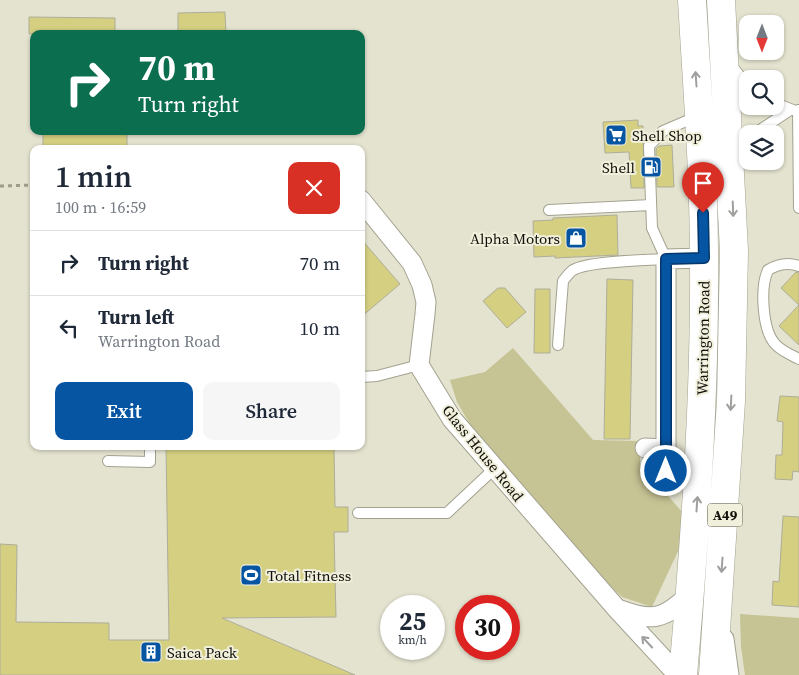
<!DOCTYPE html>
<html lang="en">
<head>
<meta charset="utf-8">
<style>
	:root { --surface:#fff; --page:#f6f6f7; --text:#1f2937; --muted:#747a83; --line:#e0e1e3; --accent:#0655a3 }
	body { margin:0; font-family:"Source Serif 4",serif; background:var(--page); color:var(--text); height:100vh; display:flex; flex-direction:column; font-size:19px; white-space:nowrap }
	* { box-sizing:border-box; margin:0 }
	p { font-size:16px; color:var(--muted) }
	.icon { flex:none; width:28px; height:28px; fill:none; stroke:currentColor; stroke-width:2; stroke-linecap:round; stroke-linejoin:round }
	.map { position:relative; flex:1; overflow:hidden }
	.panel { position:absolute; left:30px; top:145px; width:335px; height:305px; display:flex; flex-direction:column; background:var(--surface); border-radius:10px; box-shadow:0 1px 4px #0004 }
	.panel>* { flex:none }
	.hud { position:absolute; left:30px; top:30px; width:335px; height:105px; border-radius:10px; box-shadow:0 1px 4px #0004; background:#0b6e4f; color:#fff; overflow:hidden }
	.needle { width:32px; rotate:180deg }
	.controls { position:absolute; left:739px; top:15px; display:grid; gap:10px }
	.controls a { display:grid; place-items:center; width:45px; height:45px; border-radius:10px; background:var(--surface); box-shadow:0 1px 4px #0004; font-size:25px }
	.speed { position:absolute; left:380px; top:595px; display:flex; gap:10px; font-size:25px; font-weight:700; text-align:center }
	.speed>* { display:grid; place-content:center; width:65px; height:65px; border-radius:50%; background:var(--surface); box-shadow:0 1px 4px #0004; line-height:1 }
	.speed small { font-size:12px; font-weight:400 }
	.speed .limit { border:8px solid #d22; background:#fff; color:#111 }
	.pin { position:absolute; display:grid; place-items:center; width:42px; height:42px; color:#fff; margin:-51px -21px; border-radius:50% 50% 50% 0; rotate:-45deg; box-shadow:0 0 5px #0007 }
	.pin .icon { rotate:45deg }
	.me { position:absolute; width:55px; margin:-28px; rotate:0deg; stroke-linejoin:round; filter:drop-shadow(0 0 4px #0008) }
	.turn { display:flex; align-items:center; gap:18px; height:105px; padding:0 25px; font-size:22px }
	.turn .icon { width:65px; height:65px; stroke-width:2.5 }
	.turn b { display:block; font-size:35px; line-height:42px }
	.round { display:grid; place-items:center; flex:none; width:52px; height:52px; border-radius:10px; background:var(--page) }
	.headline { display:flex; align-items:center; justify-content:space-between; height:85px; padding:0 25px }
	h1 { font-size:30px; font-weight:600; line-height:38px }
	.button { display:flex; gap:10px; margin-top:auto; padding:10px 25px }
	.button a { flex:1; height:58px; border-radius:10px; background:var(--accent); color:#fff; font-size:20px; font-weight:600; line-height:58px; text-align:center }
	.button a+a { background:var(--page); color:var(--text) }
	ul { padding:0; list-style:none }
	li { display:flex; align-items:center; gap:15px; height:65px; padding:0 25px; border-top:1px solid var(--line) }
	li div { flex:1 }
	li b { display:block; font-size:19px }
	li em { font-style:normal }
	.map>svg:first-child { display:block }
	.green { fill:#c6c394 }
	.building { fill:#d5cf81; stroke:#aead9a }
	.lines { fill:none; stroke-linecap:round; stroke-linejoin:round }
	.service-casing { stroke:#a3a290; stroke-width:12 }
	.minor-casing { stroke:#a3a290; stroke-width:21 }
	.trunk-casing { stroke:#a3a290; stroke-width:29 }
	.path { stroke:#9c9b8c; stroke-width:3; stroke-dasharray:4 4; stroke-linecap:butt }
	.service { stroke:#fff; stroke-width:10 }
	.minor { stroke:#fff; stroke-width:19 }
	.trunk { stroke:#fff; stroke-width:28 }
	.oneway { stroke:#9f9f9d }
	.route-casing { stroke:#04376a; stroke-width:12 }
	.route { stroke:#0655a3; stroke-width:9 }
	.labels { text-anchor:middle; dominant-baseline:central; stroke-width:4; stroke-linejoin:round; paint-order:stroke }
	.shield { fill:#f1f0dc; stroke:#545248; stroke-width:1 }
	.shield-label { font-size:14px; font-weight:bold; fill:#100f09 }
	.poi-label { font-size:15px; fill:#100f09; stroke:#f1f0dc; text-anchor:start }
	.street-label { font-size:15px; fill:#100f09; stroke:#f1f0dc }
</style>
</head>
<body>
<div class="map">
<svg width="799" height="675" viewBox="0 0 799 675">
	<rect width="100%" height="100%" fill="#e4e3cf"/>
	<path class="green" d="M513 348 593 440 640 441V464L683 513 680 547 652 607 622 597 593 569 471 426 457 402 450 380 485 372Z
		M740 614 799 618V675H745L741 647Z"/>
	<path class="building" d="M225 12 226 34H178V13Z
		M29 17 115 18V34H29Z
		M638 120V126H643L644 188H631L629 152 605 153 603 122Z
		M43 131H127V149H43Z
		M672 145 674 187H657L656 149 659 146Z
		M617 215 618 255 555 258V256L534 257 533 221 553 220V218Z
		M361 239 400 284 361 317Z
		M796 272 799 273V305L781 288Z
		M607 279 633 280 630 439H604Z
		M498 288H505L526 312 507 328 483 301Z
		M535 289H550V353H534Z
		M799 305V345L779 326Z
		M780 396 799 397V472L793 471 792 480 775 479 776 455H782L783 422 777 421Z
		M166 446H334L335 507H348V532H334L336 617 222 618 355 675H0V544L17 545 16 622 109 623V640H169Z
		M783 516 799 517V607L772 605 773 581 779 582Z"/>
	<g class="lines">
		<g class="service-casing">
			<path id="service" d="M731 65 748 86
				M775 103 793 110
				M798 110 799 208
				M754 134 790 110
				M735 155 748 140
				M549 210 651 205
				M799 266C788 262 778 264 768 270 760 287 762 331 776 345 782 351 791 355 799 359
				M558 345 563 281C566 277 569 273 573 270 588 261 646 260 666 259L652 228 649 146 663 131 698 116
				M361 377 377 376 419 365
				M108 461 150 462V446
				M358 513H447L494 469"/>
		</g>
		<g class="minor-casing">
			<path id="minor" d="M361 200 412 263 422 285 426 302 425 314 419 365 452 419 617 609 678 675
				M645 448 666 449
				M666 471V259L704 258
				M618 609C652 622 664 620 690 594
				M724 639 729 675"/>
		</g>
		<g class="trunk-casing">
			<path id="trunk" d="M683 675C695 537 705 399 704 260 704 174 697 87 692 0
				M713 675 731 401 734 251 721 0"/>
		</g>
		<path class="path" d="M0 186 34 185"/>
		<use href="#service" class="service"/>
		<use href="#minor" class="minor"/>
		<use href="#trunk" class="trunk"/>
	</g>
	<defs><path id="oneway-shaft" d="M-6 0H5M1.5-3L5.5 0L1.5 3" fill="none" stroke-width="1.6" stroke-linecap="round" stroke-linejoin="round" transform="scale(1.25)"/></defs>
	<g class="oneway">
		<use href="#oneway-shaft" transform="translate(696 79) rotate(-94)"/>
		<use href="#oneway-shaft" transform="translate(733 209) rotate(88)"/>
		<use href="#oneway-shaft" transform="translate(731 403) rotate(93)"/>
		<use href="#oneway-shaft" transform="translate(697 504) rotate(-86)"/>
		<use href="#oneway-shaft" transform="translate(722 565) rotate(94)"/>
		<use href="#oneway-shaft" transform="translate(647 642) rotate(-133)"/>
	</g>
	<g class="lines">
		<g class="route-casing">
			<path id="route" d="M666 471V259L704 258 703 213"/>
		</g>
		<use href="#route" class="route"/>
	</g>
	<defs>
		<g id="supermarket-square" transform="scale(1.125)"><rect x="-9" y="-9" width="18" height="18" rx="4" fill="#0655a3" stroke="#f1f0dc"/><path d="M-6-5.5h2.5l.6 2H6L4.5 2H-2.5L-4.4-4H-6ZM-1.5 3.2a1.3 1.3 0 1 0 .1 0ZM3 3.2a1.3 1.3 0 1 0 .1 0Z" fill="#fff"/></g>
		<g id="fuel-square" transform="scale(1.125)"><rect x="-9" y="-9" width="18" height="18" rx="4" fill="#0655a3" stroke="#f1f0dc"/><path d="M-5.5-6h7V0h2V4h1.3V-2.5L3-4.5l.8-.8L6-3V5H2.5V1h-1V6h-7ZM-4.2-4.7v3.2H.2V-4.7Z" fill="#fff"/></g>
		<g id="shop-square" transform="scale(1.125)"><rect x="-9" y="-9" width="18" height="18" rx="4" fill="#0655a3" stroke="#f1f0dc"/><path d="M-5-2.5h2.3a2.7 3.5 0 0 1 5.4 0H5L5.5 6h-11ZM-1.5-2.5h3a1.5 2.3 0 0 0-3 0Z" fill="#fff"/></g>
		<g id="stadium-square" transform="scale(1.125)"><rect x="-9" y="-9" width="18" height="18" rx="4" fill="#0655a3" stroke="#f1f0dc"/><path d="M0-5a6.5 5 0 1 0 0 10a6.5 5 0 1 0 0-10ZM-3.5-1.8h7v3.6h-7Z" fill="#fff"/></g>
		<g id="building-square" transform="scale(1.125)"><rect x="-9" y="-9" width="18" height="18" rx="4" fill="#0655a3" stroke="#f1f0dc"/><path d="M-4-6H4V6H1V3H-1V6H-4ZM-2.5-4.3h1.7v1.8h-1.7ZM.8-4.3h1.7v1.8H.8ZM-2.5-1h1.7V.8h-1.7ZM.8-1h1.7V.8H.8Z" fill="#fff"/></g>
	</defs>
	<g fill-rule="evenodd">
		<use href="#supermarket-square" x="616" y="135"/>
		<use href="#fuel-square" x="651" y="167"/>
		<use href="#shop-square" x="576" y="238"/>
		<use href="#stadium-square" x="251" y="575"/>
		<use href="#building-square" x="151" y="652"/>
	</g>
	<g class="labels">
		<rect class="shield" x="707.5" y="503.5" width="35" height="23" rx="4"/>
		<g class="shield-label">
			<text x="725" y="515">A49</text>
		</g>
		<g class="poi-label">
			<text x="632" y="135">Shell Shop</text>
			<text x="635" y="167" text-anchor="end">Shell</text>
			<text x="560" y="238" text-anchor="end">Alpha Motors</text>
			<text x="267" y="575">Total Fitness</text>
			<text x="167" y="652">Saica Pack</text>
		</g>
		<g class="street-label">
			<text transform="translate(703 338) rotate(-89)">Warrington Road</text>
			<text transform="translate(483 453) rotate(51)">Glass House Road</text>
		</g>
	</g>
</svg>
<div class="controls">
<a><svg class="needle" viewBox="-14 -14 28 28"><path d="M0-13l5 13h-10z" fill="#e53935"/><path d="M0 13l5-13h-10z" fill="#747a83"/></svg></a>
<a><svg class="icon" aria-label="search" viewBox="0 0 24 24"><circle cx="10" cy="10" r="6"/><path d="M15 15l6 6"/></svg></a>
<a><svg class="icon" aria-label="layers" viewBox="0 0 24 24"><path d="M12 4l9 5-9 5-9-5zM3 14l9 5 9-5"/></svg></a>
</div>
<div class="speed"><div>25<small>km/h</small></div><div class="limit">30</div></div>
<div class="pin" style="left:703px;top:213px;background:#d93025"><svg class="icon" aria-label="arrive" viewBox="0 0 24 24"><path d="M6 21V4h12l-3 4 3 4H6"/></svg></div>
<svg class="me" style="left:666px;top:471px" viewBox="-20 -20 40 40"><circle r="17" fill="#0655a3" stroke="#fff" stroke-width="3"/><path d="M0-11L8 9 0 5-8 9z" fill="#fff"/></svg>
<div class="hud">
<div class="turn"><svg class="icon" aria-label="right" viewBox="0 0 24 24"><path d="M7 20v-9h11M14 6l5 5-5 5"/></svg><div><b>70 m</b>Turn right</div></div>
</div>
<section class="panel">
<div class="headline"><div><h1>1 min</h1><p>100 m · 16:59</p></div><a class="round" style="background:#d93025;color:#fff"><svg class="icon" aria-label="close" viewBox="0 0 24 24"><path d="M6 6l12 12M18 6L6 18"/></svg></a></div>
<ul>
<li><svg class="icon" aria-label="right" viewBox="0 0 24 24"><path d="M7 20v-9h11M14 6l5 5-5 5"/></svg><div><b>Turn right</b></div><em>70 m</em></li>
<li><svg class="icon" aria-label="left" viewBox="0 0 24 24"><path d="M17 20v-9H6M10 6l-5 5 5 5"/></svg><div><b>Turn left</b><p>Warrington Road</p></div><em>10 m</em></li>
</ul>
<div class="button"><a>Exit</a><a>Share</a></div>
</section>
</div>
</body>
</html>
